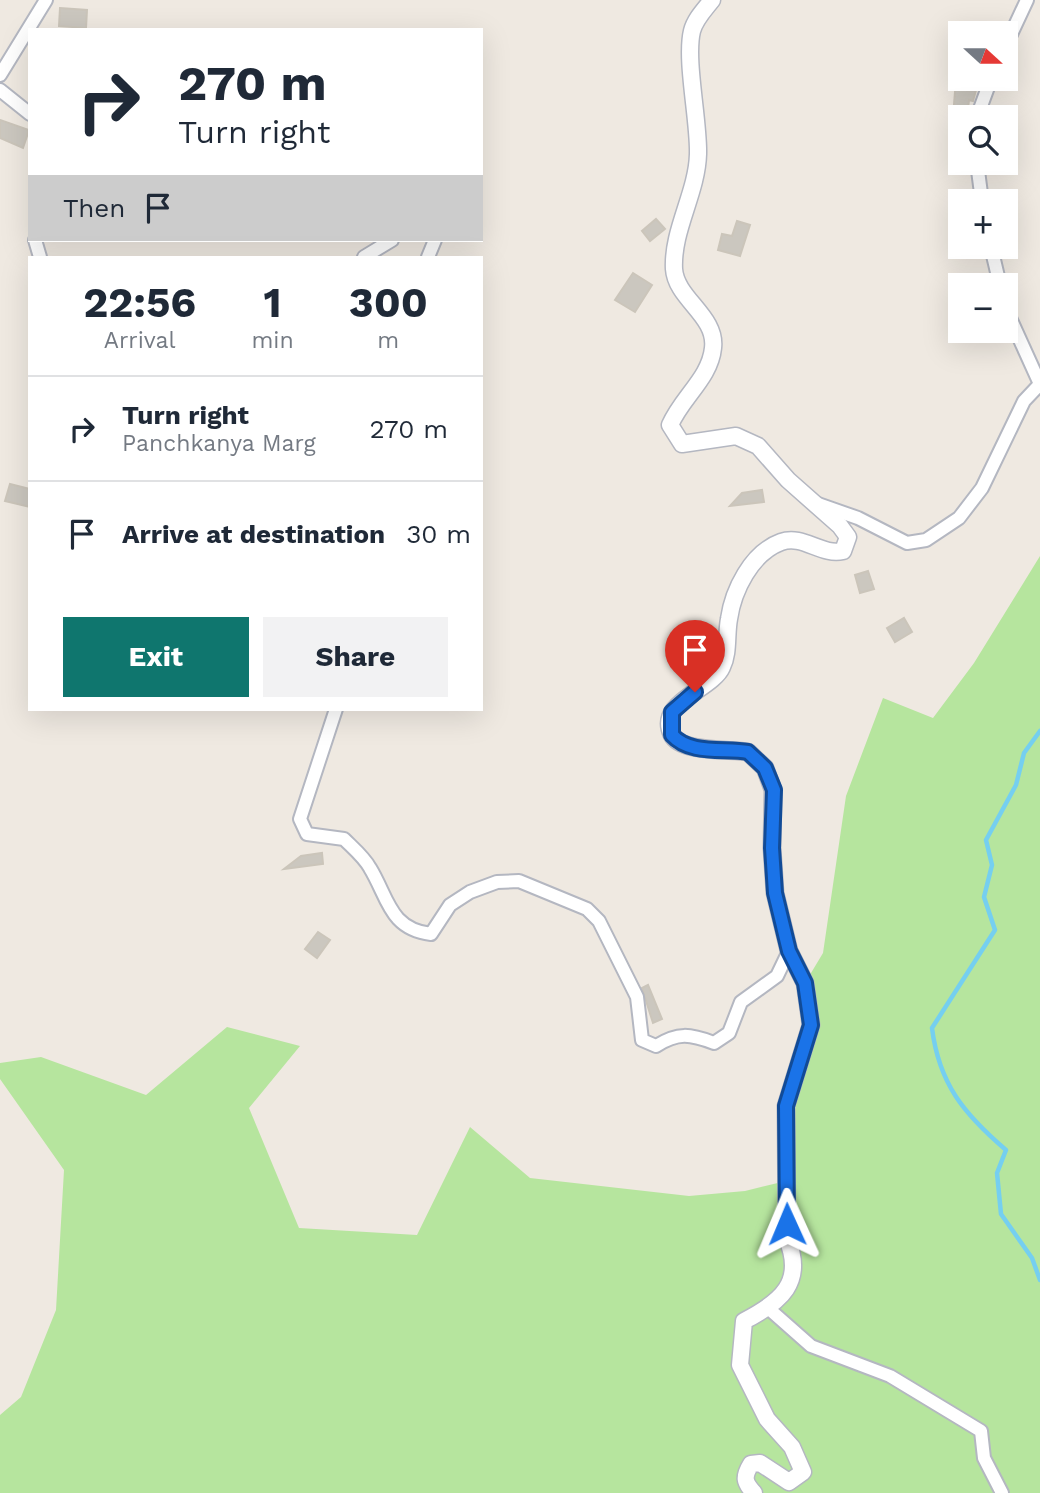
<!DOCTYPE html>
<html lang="en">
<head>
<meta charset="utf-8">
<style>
	:root { --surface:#fff; --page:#f2f2f3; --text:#1f2937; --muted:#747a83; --line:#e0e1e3; --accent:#0f766e }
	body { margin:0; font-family:"Work Sans",sans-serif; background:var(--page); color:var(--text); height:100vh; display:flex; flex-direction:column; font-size:26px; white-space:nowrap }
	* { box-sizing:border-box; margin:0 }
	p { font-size:23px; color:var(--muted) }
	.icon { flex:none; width:38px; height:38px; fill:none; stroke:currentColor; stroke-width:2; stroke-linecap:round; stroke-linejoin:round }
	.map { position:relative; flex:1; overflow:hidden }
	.side { position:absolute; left:28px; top:256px; width:455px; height:455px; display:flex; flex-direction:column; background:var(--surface); border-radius:0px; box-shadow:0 7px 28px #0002 }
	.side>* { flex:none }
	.guide { position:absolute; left:28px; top:28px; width:455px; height:214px; border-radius:0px; box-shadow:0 7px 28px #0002; background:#fff; color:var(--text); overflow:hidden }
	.needle { width:46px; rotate:111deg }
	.controls { position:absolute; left:948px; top:21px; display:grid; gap:14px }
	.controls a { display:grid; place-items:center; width:70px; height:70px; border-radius:0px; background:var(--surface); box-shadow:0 7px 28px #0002; font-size:35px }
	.pin { position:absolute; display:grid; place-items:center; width:60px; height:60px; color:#fff; margin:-72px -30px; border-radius:50% 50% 50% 0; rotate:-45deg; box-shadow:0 0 7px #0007 }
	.pin .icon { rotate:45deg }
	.me { position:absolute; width:77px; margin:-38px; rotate:359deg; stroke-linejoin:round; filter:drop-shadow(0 0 5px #0008) }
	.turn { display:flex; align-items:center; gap:24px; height:147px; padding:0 35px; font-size:32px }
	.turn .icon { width:91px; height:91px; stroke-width:2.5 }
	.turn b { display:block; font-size:49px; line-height:60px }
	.then { display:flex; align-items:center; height:66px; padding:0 35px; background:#0003; gap:14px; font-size:26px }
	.eta { display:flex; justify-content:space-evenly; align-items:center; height:119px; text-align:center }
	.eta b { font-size:42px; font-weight:700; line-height:49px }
	.button { display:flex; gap:14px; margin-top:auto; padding:14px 35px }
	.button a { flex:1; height:80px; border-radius:0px; background:var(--accent); color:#fff; font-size:28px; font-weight:700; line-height:80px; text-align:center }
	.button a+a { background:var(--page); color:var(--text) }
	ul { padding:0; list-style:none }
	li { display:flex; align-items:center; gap:21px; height:105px; padding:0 35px; border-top:2px solid var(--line) }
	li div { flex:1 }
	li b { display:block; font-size:26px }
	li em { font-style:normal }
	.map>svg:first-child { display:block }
	.green { fill:#b6e59e }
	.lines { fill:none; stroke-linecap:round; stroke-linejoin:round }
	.stream { stroke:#75cff0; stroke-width:4.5 }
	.building { fill:#cbc7bf; stroke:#cbc5ba; stroke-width:2 }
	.minor-casing { stroke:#b4b7c1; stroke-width:16 }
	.tertiary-casing { stroke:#b4b7c1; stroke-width:19 }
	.minor { stroke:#fff; stroke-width:12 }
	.tertiary { stroke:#fff; stroke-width:16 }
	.route-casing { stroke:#114b97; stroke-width:18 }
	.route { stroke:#1a73e8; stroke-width:12 }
</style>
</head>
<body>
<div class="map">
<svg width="1040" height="1493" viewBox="0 0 1040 1493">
	<rect width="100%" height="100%" fill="#efe9e1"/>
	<path class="green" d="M1040 556V1493H0V1415L21 1397 56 1310 64 1170 0 1079V1063L41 1057 146 1095 227 1027 300 1046 249 1108 299 1228 417 1235 470 1127 530 1178 689 1196 745 1191 786 1181V1106L811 1025 805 983 823 953 846 796 883 698 933 718 974 663Z"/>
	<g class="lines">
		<path class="stream" d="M1040 731 1024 753 1016 785 986 840 992 865 984 897 995 930 932 1028C939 1084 964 1114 1006 1150L997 1173 1001 1214 1032 1258 1040 1280"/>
	</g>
	<path class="building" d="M60 8 87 10 86 28 59 26Z
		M956 79H979L973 101 969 100 967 117H953Z
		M0 120 29 130 23 148 0 138Z
		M656 219 665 229 650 241 642 231Z
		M737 221 750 225 740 256 718 250 722 234 732 236Z
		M633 273 652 285 635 312 615 300Z
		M10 484 30 489V507L5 501Z
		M762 490 764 502 730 506 742 493Z
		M868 571 874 589 860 593 855 575Z
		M904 618 912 632 895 642 887 628Z
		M322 853 323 864 284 869 301 856Z
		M318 932 330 940 317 958 305 949Z
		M648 985 662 1019 653 1023 642 988Z"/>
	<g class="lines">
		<g class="minor-casing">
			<path id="minor" d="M1006 45 1027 0
				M0 75 46 0
				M0 90 30 114
				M977 117 991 79
				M977 163 982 201
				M35 240 40 257
				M991 247 1000 285
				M364 257 392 240
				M428 257 435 240
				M1006 309 1040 384
				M818 504 858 518 907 543 926 540 959 518 982 488 1024 401 1040 384
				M336 709 300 819 307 834 344 839C353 848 364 857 370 868 388 897 389 929 431 934L450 905 470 892 497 882 519 881 587 909 599 921 637 997 642 1040 656 1046C678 1032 690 1034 714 1043L729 1033 741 1002 777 976 789 951
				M768 1308 811 1346 890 1376 981 1431 984 1458 1002 1493"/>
		</g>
		<g class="tertiary-casing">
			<path id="tertiary" d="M712 0C705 9 695 19 692 31 685 60 699 121 698 154 697 193 672 230 674 269 676 299 717 316 713 348 710 378 682 397 670 425L682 444 736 436 758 446 788 480 840 526 848 537 843 551C821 556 803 534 781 542 751 553 733 591 729 619 726 635 729 653 722 667 712 690 656 702 672 735 681 753 730 749 748 752L765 768 773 790 772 848 775 893 789 951 805 983 811 1025 786 1106 787 1239C805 1282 781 1302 744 1321L740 1365 767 1419 792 1447 803 1472 789 1482 760 1463 751 1464C743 1477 744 1482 754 1493"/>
		</g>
		<use href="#minor" class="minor"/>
		<use href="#tertiary" class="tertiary"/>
	</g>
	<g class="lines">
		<g class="route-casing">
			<path id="route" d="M695 692 672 712V735C690 755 723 748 748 752L765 768 774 790 772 848 775 893 789 951 805 983 811 1025 786 1106 787 1224"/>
		</g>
		<use href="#route" class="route"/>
	</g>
</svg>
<div class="controls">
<a><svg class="needle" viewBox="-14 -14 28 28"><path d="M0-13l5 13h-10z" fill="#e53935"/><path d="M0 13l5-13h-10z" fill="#747a83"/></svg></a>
<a><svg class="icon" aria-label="search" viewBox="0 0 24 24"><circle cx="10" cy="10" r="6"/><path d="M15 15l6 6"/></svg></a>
<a>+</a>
<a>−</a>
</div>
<div class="pin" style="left:695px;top:692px;background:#d93025"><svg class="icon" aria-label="arrive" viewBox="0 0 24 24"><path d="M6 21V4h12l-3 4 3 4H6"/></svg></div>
<svg class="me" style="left:787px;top:1224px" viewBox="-20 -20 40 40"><path d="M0-17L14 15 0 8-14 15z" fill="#1a73e8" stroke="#fff" stroke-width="4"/></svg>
<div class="guide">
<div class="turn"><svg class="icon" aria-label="right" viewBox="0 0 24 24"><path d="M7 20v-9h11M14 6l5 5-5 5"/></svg><div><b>270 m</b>Turn right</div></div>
<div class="then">Then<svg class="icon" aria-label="arrive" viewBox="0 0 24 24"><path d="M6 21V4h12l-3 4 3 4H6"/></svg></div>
</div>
<section class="side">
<div class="eta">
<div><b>22:56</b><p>Arrival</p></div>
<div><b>1</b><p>min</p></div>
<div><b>300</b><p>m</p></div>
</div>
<ul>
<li><svg class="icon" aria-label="right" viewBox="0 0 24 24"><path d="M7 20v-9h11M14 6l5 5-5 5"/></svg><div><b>Turn right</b><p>Panchkanya Marg</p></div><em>270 m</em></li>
<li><svg class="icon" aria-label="arrive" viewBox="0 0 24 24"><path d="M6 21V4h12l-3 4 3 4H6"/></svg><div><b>Arrive at destination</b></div><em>30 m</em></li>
</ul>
<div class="button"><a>Exit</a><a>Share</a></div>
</section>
</div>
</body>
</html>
